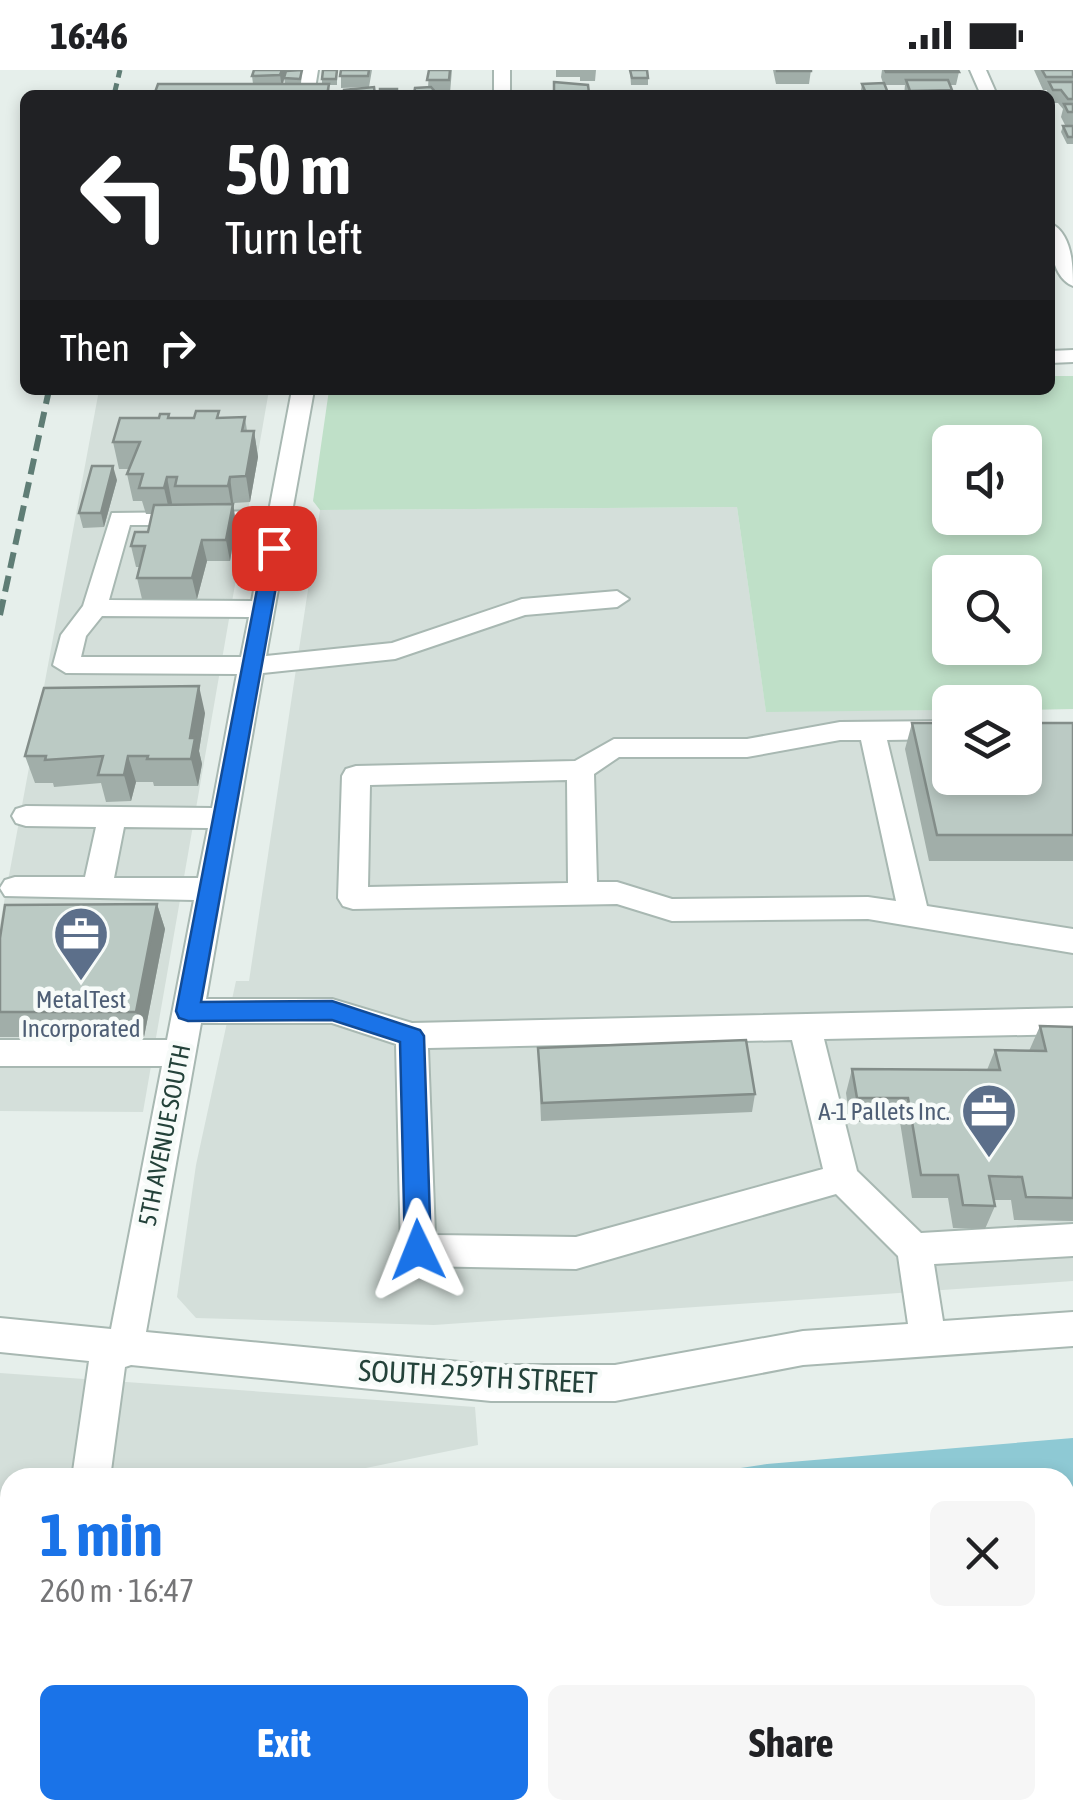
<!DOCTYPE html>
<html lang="en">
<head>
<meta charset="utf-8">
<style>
	:root { --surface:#fff; --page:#f6f6f6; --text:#202124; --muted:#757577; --accent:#1a73e8 }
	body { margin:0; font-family:"Asap Condensed",sans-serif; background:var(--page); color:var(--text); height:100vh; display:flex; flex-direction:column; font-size:38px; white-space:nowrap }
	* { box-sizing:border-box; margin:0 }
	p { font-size:32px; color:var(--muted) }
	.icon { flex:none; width:55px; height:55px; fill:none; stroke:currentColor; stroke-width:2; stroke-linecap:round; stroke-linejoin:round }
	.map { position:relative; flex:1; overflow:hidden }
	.sheet { position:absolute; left:0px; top:1398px; width:1075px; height:352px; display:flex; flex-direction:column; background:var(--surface); border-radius:30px 30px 0 0; box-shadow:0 5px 15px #0003 }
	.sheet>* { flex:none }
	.top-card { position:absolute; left:20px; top:20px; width:1035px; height:305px; border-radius:15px; box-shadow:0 5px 15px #0003; background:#202124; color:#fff; overflow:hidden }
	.fabs { position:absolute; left:932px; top:355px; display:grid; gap:20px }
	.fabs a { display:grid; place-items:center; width:110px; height:110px; border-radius:15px; background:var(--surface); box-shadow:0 5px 15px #0003; font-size:50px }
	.pin { position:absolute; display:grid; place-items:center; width:85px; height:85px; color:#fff; margin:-42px; border-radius:20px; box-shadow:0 5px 15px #0006 }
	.me { position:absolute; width:110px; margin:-55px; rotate:358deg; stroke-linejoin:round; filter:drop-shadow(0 0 8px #0008) }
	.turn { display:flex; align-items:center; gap:35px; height:210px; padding:0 40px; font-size:45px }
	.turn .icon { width:130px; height:130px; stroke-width:2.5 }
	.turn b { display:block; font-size:70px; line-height:85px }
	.then { display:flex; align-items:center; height:95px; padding:0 40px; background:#0003; gap:20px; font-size:38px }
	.round { display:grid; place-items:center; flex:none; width:105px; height:105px; border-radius:15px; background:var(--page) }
	.overview { display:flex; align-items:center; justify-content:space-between; height:170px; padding:0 40px }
	h1 { font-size:60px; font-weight:700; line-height:75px; color:var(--accent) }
	.button { display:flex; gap:20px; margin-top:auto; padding:20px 40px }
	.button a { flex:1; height:115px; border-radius:15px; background:var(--accent); color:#fff; font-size:40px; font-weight:700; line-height:115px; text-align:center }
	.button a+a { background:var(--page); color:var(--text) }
	.status { display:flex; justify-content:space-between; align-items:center; height:70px; padding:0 50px; background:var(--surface); direction:ltr }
	.status svg { height:28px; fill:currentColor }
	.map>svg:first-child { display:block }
	.built { fill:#d4dfda }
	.green { fill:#bfe0c8; fill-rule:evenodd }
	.water { fill:#8ec9d4 }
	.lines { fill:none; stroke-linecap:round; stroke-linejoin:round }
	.minor-casing { stroke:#a8b8b2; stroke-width:4 }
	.minor { fill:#fff; fill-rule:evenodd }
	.rail-far1 { stroke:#5f7d75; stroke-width:5; stroke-dasharray:12 6; stroke-linecap:butt }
	.rail { stroke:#5f7d75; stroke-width:6; stroke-dasharray:16 8; stroke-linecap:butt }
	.wall { fill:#a1aea9 }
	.shaded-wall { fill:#838d89 }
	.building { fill:#bbcac4; stroke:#838d89; stroke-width:2.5 }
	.route { fill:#1a73e8; stroke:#114b97; stroke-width:2.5 }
	.labels { text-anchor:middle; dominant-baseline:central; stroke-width:9; stroke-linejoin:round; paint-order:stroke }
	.service-label { font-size:25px; fill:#4e5e75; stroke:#f7fbf9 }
	.street-label { font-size:25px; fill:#24423a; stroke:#f7fbf9 }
	.near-street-label { font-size:30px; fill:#24423a; stroke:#f7fbf9 }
</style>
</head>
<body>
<div class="status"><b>16:46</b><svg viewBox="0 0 49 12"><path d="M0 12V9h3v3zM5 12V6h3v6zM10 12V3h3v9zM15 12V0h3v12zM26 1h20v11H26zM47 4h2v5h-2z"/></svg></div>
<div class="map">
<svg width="1073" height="1749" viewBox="0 0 1073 1749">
	<rect width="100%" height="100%" fill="#e6efeb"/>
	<path class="built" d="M99 320H269L143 1042 0 1041V854Z
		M737 437 766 641 950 640V679H906L1073 791V1211L434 1255 196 1248 177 1227 196 1095 236 911H249L320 440Z
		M0 1303 475 1337 478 1375 322 1407 10 1408V1552L0 1555Z
		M1065 1640H1073V1749H401L402 1740H1065Z"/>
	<path class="green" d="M1050 306H1073V639L1025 640V632H950V640L766 642 737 437 320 440 313 431 329 320H1050ZM950 372H1025V448H950ZM950 502H1025V578H950Z"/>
	<path class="water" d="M1073 1368V1515H1065V1408L681 1407 767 1394Z
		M10 1624V1740H79L66 1749H0V1631Z"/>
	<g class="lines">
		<g class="minor-casing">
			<path id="minor" d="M302 0H318L314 25 298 24Z
				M494 0H510V25H494Z
				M970 0H986L997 25H981Z
				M1050 153C1072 163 1073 195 1073 216 1051 207 1050 174 1050 153Z
				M1073 280V292L1050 293V281Z
				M292 320H314L266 586 392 573 522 529 617 521 629 529 617 537 525 545 395 589 263 603 206 929H332L412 953 1073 938V964L824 969 857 1101 921 1163 1073 1154V1186L934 1194 943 1251 1073 1242V1276L803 1295 615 1331H491L131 1295 125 1297 110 1408H72L89 1291 0 1282V1248L111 1259 162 996H0V970H167L194 830 5 826 0 818 5 810 15 807H85L96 757 26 756 16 753 12 746 16 739 26 736 212 738 237 604 66 603 53 595 61 565 83 536 112 443 269 441ZM130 455H266L252 531 109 530ZM102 546 249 547 241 587H81L86 566ZM124 757 208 758 198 808H114ZM201 953H332L396 974 401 1180 406 1191 418 1196 576 1199 836 1124 898 1186 908 1254 803 1261 615 1295H491L146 1262ZM792 970 823 1099 576 1167 435 1165 428 978Z
				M950 651V669L887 670 927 836 1073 859V883L868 849 672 851 617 834 353 839 343 836 338 828 342 706 346 699 356 696 575 691 614 669H747L840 652ZM840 670H861L896 831 868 827 672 829 617 812H597L594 704 619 687H747ZM567 710 568 813 368 817 370 715Z"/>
		</g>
		<use href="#minor" class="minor"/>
		<path class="rail-far1" d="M114 25 120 0"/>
		<path class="rail" d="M0 545 49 320"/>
	</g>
	<path class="wall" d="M286 0 283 14H285L284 8 302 0 301 14H322V9L337 0V15H329L330 25 253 14 252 6Z
		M341 0H372L369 17 341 18Z
		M429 0H452L450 23 414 24 428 18Z
		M556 0H596L595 11H580V7H556Z
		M630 0 648 8V15H631Z
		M773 0H811L809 14H776Z
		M882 0H958L959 2 956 15H950L952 20 950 25H904L905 15H885L888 25H863L861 20 862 14 883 13 881 7Z
		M1034 0H1073V55H1065L1061 47 1063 39 1058 33H1050V25H1046L1047 20H1043Z
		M554 12 588 15 589 25H554Z
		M1063 56H1073V74H1067L1061 62Z
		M245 347 247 361H254L258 387 250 432 234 433 233 438 236 455 230 491H207L197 529H142L137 508 140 497H136L131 476 148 462 152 444H146L142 431H133L127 404 129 399H119L113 372 170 348Z
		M117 410 104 457 83 458 79 443Z
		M205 643 199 681 202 694 198 716H154L153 712H136L131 731 106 732 101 713 54 717 53 713H35L25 686Z
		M912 653H1073V791H929L905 679Z
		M157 834 165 859 144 967H0V868Z
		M1040 956 1073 957V1151L1014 1150 1011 1130H994L995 1136 985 1159 953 1158 948 1128H912L900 1052H850L846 1023 852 999 987 1000 995 980 1029 981Z
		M538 978 755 1024 752 1042 541 1051Z"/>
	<path class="shaded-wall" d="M282 0H286L282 18 280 5Z
		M925 20 924 25H909L910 21Z
		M254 361 258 387 250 432 246 406Z
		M113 396 117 410 104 457 101 443Z
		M167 407 172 433 170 444 164 418Z
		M230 407 236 455 230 491 226 470 232 439 228 416Z
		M202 470 207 491 197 529 192 508Z
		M199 616 205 643 199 681 202 694 198 716 191 689 190 668Z
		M128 686 136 712 131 731 124 705Z
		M157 834 165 859 144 967 136 942Z"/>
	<path class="building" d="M254 0H282L280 5 252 6Z
		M302 0 300 9 284 8 286 1Z
		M323 0H337L336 9H322Z
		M341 0H369L368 6H340Z
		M429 0H450L449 10H427Z
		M630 0H647L648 8H632Z
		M777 0H811V1H777Z
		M885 0H958L959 2H886Z
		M1042 0H1073V7H1046Z
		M906 10H948L952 20 910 21Z
		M554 12 588 15 589 23H554Z
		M1049 12H1073V29H1068L1061 20H1053Z
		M884 13 888 23H866L862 14Z
		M158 14H329L327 25H154Z
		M374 17 375 25H344V20Z
		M431 17 438 25H402L414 24 415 18Z
		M380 19H397V25H380Z
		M1064 34H1073V42H1068Z
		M1063 56H1073V67H1068Z
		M196 341H219L217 348 245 347 242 361H254L246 406 230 407 228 416H175L177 407H167L164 418H139L143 404H127L140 372H113L120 348H159L160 344H169L168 348H194Z
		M92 396H113L101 443H79Z
		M233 434 226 470H202L192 508H137L145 476H131L135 462H148L154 435Z
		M199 616 190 668H195L191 689H147L148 686H128L124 705H98L103 686 45 690 46 686H25L44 618Z
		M912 653H950V708H1025V653H1073V765H937Z
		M157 834 136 942H0V868L5 835Z
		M1040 956 1073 957V1128L1026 1127 1022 1107 989 1106 995 1136 963 1135 958 1105H921L908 1028H857L852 999 1000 1000 995 980 1046 981Z
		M746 970 755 1024 542 1033 538 978Z"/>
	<path class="route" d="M274 473 283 478 201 932 332 931 420 960 424 966 431 1180 428 1189 418 1192 409 1189 405 1180 400 972 332 950 188 951 179 948 176 941 265 478Z"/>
	<defs>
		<g id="office-pin" transform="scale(2.875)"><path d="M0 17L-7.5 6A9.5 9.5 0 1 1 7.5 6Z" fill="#5c6f8a" stroke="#f7fbf9"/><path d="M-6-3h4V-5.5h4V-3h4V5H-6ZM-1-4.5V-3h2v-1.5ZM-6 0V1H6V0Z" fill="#fff"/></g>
	</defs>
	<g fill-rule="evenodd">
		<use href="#office-pin" x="81" y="864"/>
		<use href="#office-pin" x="989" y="1041"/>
	</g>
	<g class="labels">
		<g class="service-label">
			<text x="81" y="929">MetalTest<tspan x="81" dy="29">Incorporated</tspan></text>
			<text x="950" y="1041" text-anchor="end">A-1 Pallets Inc.</text>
		</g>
		<g class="street-label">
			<text transform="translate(164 1065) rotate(-79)">5TH AVENUE SOUTH</text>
		</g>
		<g class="near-street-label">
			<text transform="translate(478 1306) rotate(3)">SOUTH 259TH STREET</text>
		</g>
	</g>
</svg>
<div class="fabs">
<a><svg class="icon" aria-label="sound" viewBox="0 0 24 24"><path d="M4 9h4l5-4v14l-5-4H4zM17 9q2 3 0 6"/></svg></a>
<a><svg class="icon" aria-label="search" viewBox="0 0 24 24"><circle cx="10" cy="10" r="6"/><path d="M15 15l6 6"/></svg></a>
<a><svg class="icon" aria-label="layers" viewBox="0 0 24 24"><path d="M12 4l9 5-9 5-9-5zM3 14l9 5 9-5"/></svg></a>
</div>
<div class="pin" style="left:274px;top:478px;background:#d93025"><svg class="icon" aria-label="arrive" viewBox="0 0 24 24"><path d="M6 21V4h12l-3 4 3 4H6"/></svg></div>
<svg class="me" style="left:418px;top:1180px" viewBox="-20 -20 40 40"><path d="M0-17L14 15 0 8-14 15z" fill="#1a73e8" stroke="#fff" stroke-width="4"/></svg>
<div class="top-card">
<div class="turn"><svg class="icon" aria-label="left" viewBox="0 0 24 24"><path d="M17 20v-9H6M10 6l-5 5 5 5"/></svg><div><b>50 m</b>Turn left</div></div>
<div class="then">Then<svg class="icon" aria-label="right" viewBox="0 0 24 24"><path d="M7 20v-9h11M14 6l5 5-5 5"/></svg></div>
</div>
<section class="sheet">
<div class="overview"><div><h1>1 min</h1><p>260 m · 16:47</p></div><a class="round"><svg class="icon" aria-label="close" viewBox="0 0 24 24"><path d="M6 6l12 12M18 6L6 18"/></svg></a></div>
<div class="button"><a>Exit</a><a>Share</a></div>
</section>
</div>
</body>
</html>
